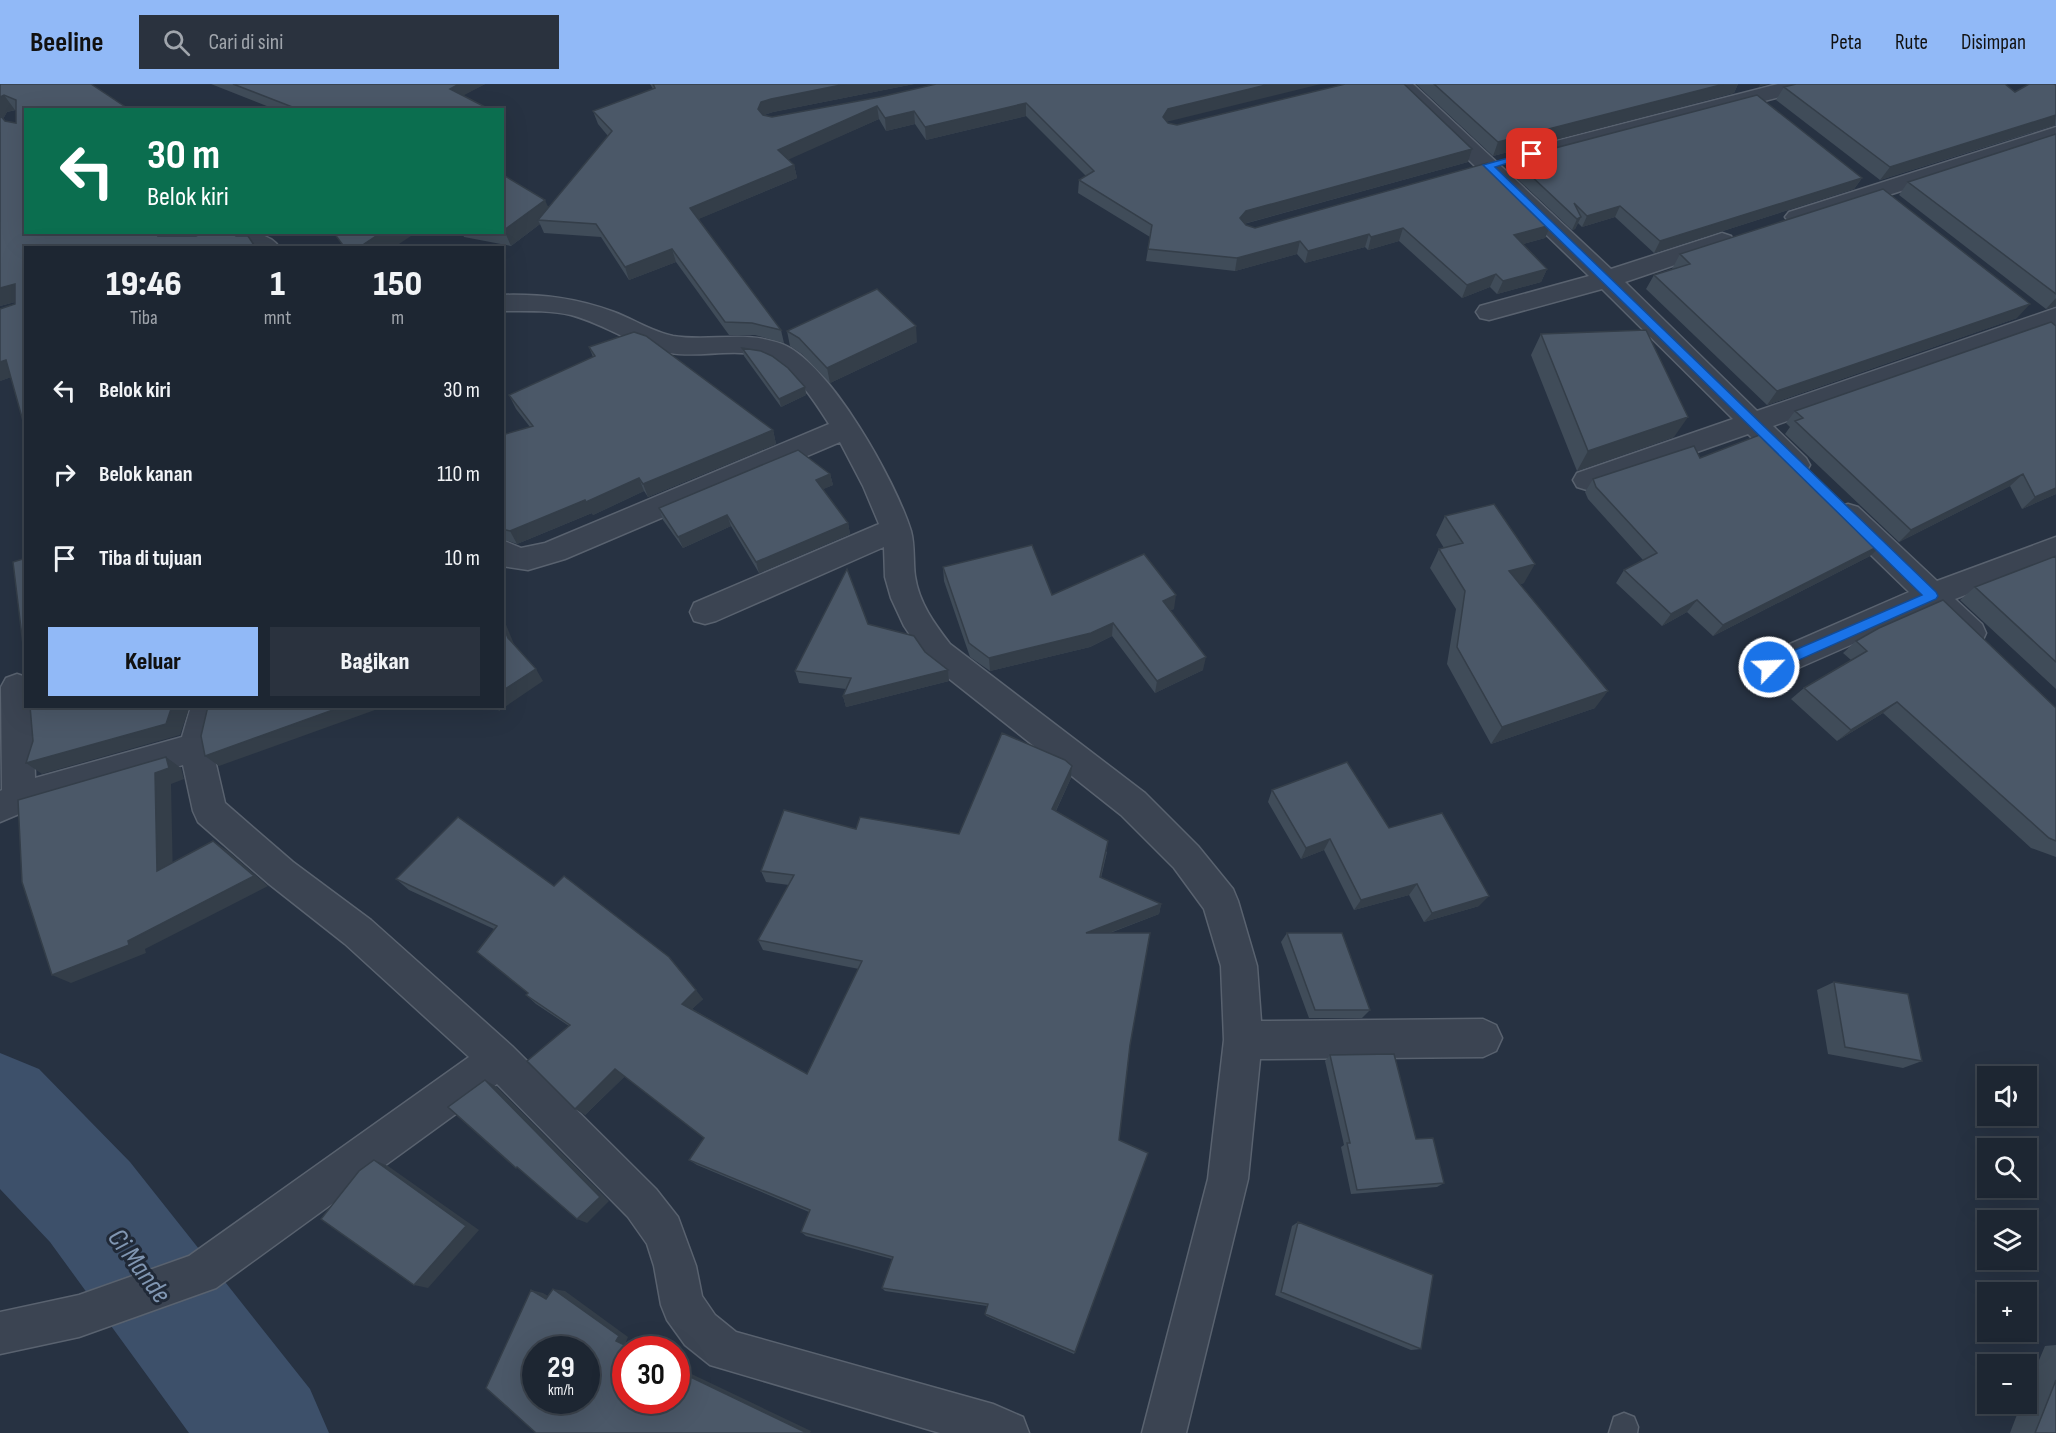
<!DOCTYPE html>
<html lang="id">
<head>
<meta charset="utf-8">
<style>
	:root { --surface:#1d2632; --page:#2a323e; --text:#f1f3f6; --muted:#a0a5ac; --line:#3b434d; --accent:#91b9f7 }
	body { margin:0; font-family:"Sofia Sans Condensed",sans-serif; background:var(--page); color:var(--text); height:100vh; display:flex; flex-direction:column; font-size:22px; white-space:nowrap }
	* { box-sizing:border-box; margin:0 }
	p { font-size:20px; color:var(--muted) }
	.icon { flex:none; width:33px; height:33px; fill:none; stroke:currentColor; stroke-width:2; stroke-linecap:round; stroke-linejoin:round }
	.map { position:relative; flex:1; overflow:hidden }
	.panel { position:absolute; left:24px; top:162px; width:480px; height:462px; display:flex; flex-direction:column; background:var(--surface); border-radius:0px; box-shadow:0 6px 24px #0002,0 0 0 2px var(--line) }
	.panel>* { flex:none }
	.banner { position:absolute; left:24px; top:24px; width:480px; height:126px; border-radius:0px; box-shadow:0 6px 24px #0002,0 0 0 2px var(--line); background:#0b6e4f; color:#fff; overflow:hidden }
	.fabs { position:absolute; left:1977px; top:982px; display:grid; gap:12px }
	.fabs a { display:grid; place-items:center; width:60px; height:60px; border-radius:0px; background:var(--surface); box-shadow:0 6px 24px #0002,0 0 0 2px var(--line); font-size:30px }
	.speed { position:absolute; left:522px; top:1252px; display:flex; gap:12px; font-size:30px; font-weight:700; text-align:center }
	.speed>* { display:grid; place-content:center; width:78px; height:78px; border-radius:50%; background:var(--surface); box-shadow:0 6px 24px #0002,0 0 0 2px var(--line); line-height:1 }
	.speed small { font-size:15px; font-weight:400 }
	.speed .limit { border:9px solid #d22; background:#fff; color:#111 }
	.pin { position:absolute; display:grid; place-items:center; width:51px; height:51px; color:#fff; margin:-26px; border-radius:12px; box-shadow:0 3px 9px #0006 }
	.me { position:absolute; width:66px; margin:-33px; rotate:66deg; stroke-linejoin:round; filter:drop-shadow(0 0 4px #0008) }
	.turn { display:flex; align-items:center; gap:21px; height:126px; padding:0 24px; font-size:27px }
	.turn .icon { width:78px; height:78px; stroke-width:2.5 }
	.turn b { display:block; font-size:42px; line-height:51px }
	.eta { display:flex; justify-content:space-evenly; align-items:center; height:102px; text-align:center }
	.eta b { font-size:36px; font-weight:800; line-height:42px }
	.button { display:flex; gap:12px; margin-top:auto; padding:12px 24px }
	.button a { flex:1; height:69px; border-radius:0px; background:var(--accent); color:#111; font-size:24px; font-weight:800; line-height:69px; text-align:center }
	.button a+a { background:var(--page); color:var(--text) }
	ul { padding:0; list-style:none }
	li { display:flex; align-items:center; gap:18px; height:84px; padding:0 24px }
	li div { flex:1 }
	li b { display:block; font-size:22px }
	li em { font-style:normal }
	header { display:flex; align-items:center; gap:36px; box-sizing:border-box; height:84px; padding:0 30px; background:var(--accent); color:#111 }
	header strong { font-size:28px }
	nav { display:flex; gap:33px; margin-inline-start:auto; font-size:21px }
	.search { width:420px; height:54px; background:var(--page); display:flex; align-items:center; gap:15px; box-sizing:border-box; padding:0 21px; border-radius:0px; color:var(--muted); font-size:22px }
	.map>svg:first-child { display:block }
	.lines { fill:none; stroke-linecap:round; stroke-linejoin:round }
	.river { fill:#3d506a; fill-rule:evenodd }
	.lane-casing { stroke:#59626f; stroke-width:3 }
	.street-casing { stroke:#59626f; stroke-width:3 }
	.lane { fill:#3b4452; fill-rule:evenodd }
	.street { fill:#3b4452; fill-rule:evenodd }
	.wall { fill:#404c59; fill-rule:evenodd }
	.shaded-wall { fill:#343e49 }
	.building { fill:#4b5868; stroke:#343e49; stroke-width:1.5; fill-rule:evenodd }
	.route { fill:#1a73e8; stroke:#114b97; stroke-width:1.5 }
	.labels { text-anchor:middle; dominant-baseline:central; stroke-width:6; stroke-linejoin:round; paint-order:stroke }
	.near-water-label { font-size:28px; font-style:italic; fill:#8096b2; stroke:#202937 }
</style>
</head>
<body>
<header>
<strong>Beeline</strong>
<div class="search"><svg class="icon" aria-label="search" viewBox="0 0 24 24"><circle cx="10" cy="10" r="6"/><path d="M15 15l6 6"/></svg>Cari di sini</div>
<nav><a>Peta</a><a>Rute</a><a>Disimpan</a></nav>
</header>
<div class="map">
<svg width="2056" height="1349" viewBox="0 0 2056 1349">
	<rect width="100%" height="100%" fill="#273242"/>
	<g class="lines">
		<path class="river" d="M0 969 39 985 130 1078 310 1305 329 1349H189L50 1158 0 1105Z"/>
		<g class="lane-casing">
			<path id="lane" d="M1624 1329 1634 1333 1638 1343 1637 1349H1609L1614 1333Z"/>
		</g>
		<g class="street-casing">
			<path id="street" d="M1390 0H1413L1611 185 1713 152 1722 149 1731 152 1734 157 1731 162 1625 198 1757 327 2056 224V242L1773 342 1806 374 1810 381 1806 388 1796 391 1786 388 1748 350 1597 403 1587 406 1577 403 1573 396 1577 389 1733 335 1602 205 1489 236 1480 234 1476 228 1480 222 1589 192Z
				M1778 0H1814L1811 5 1529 78 1521 76 1518 71 1521 66Z
				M2056 43V57L1805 138 1797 140 1789 138 1785 133 1789 128Z
				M223 148C242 148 268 146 280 164 261 164 235 167 223 148Z
				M502 211C542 210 577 214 614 228 633 235 653 248 673 252 709 258 746 246 782 260 830 279 896 398 911 447 915 462 913 477 915 492 919 519 934 539 950 560L1145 709 1198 762 1233 805 1238 817 1257 882 1261 937 1483 935 1496 941 1502 954 1496 967 1483 973 1260 975 1248 1095 1186 1349H1142L1208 1095 1224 956 1221 882 1204 825 1174 784 1121 731 928 578 904 542 891 514 885 493 884 463 716 537 705 540 694 537 690 528 694 519 879 440 863 402 840 358 565 475 528 486 502 482V456L521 464 545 459 829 340C815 318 798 291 775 278 745 260 704 275 670 269 636 263 605 240 571 231 549 226 525 227 502 227Z
				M1848 420 1858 423 1937 497 2056 453V476L1955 515 1982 540 1986 549 1982 558C1958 566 1944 542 1928 527L1780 592 1769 596 1758 592 1753 583 1758 574 1909 508 1838 439 1834 431 1838 423Z
				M17 590 26 593V622H33L35 694 182 653 191 622H223L212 663 225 719 293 778 371 836 512 962 656 1105 678 1133 696 1182 702 1212 715 1231 736 1248 993 1320 1023 1333 1029 1349H940L710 1281 685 1261 667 1236 661 1221 654 1182 647 1160 628 1133 497 1000 216 1204 79 1253 0 1270V1228L79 1211 189 1172 469 973 345 860 269 800 198 738 193 727 183 681 26 727 0 738V707L2 706 1 603 6 594Z"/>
		</g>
		<use href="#lane" class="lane"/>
		<use href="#street" class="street"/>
	</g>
	<path class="wall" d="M0 0H91L26 148H193L184 152 11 293 0 297 15 220V218L0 222ZM16 26V39L5 37 3 35 7 28Z
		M211 0H485L463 11 491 26H277Z
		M650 0H914L773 28 764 31 772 33 880 13 936 0 1167 38 1168 39 1177 41 1468 78 1244 140 1246 141 1255 144 1551 141 1545 154 1523 160 1547 185 1541 198 1497 210 1490 203 1462 214 1399 157 1368 166 1365 163 1305 179 1297 170 1235 187 1146 177 1150 153 1078 109 1079 96 1086 92 1026 32 926 56 915 40 886 47 879 35 788 75 794 81 797 94 698 135 781 246 784 259 755 251H729L676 178 629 196 601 153 544 149 540 140 511 162 464 153 462 148H502V94L549 123 608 52 598 40 593 27 653 5Z
		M1416 0H1738L1734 9 1493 72Z
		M2056 1V41L1880 96 1776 16 1784 3 2015 8Z
		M2056 50V222L2046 225 1899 111 1908 98Z
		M1513 75 1862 94 1854 105 1654 169 1615 133 1582 143 1578 139 1575 145 1572 146 1508 86Z
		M1680 170 2017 234 1767 321 1646 205 1654 191 1672 185Z
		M2056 242V410L2022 425 2010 402 1899 458 1785 350 1790 343 1786 339 1795 327Z
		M787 247 917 258 830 299 802 270 790 262Z
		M1541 250 1674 353 1577 387 1531 271Z
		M589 263 773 346 776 360 648 413 644 407 593 431 592 429 517 460 502 455V351L530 343 516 325 509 311 593 273Z
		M742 264 805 303 806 311 781 323 744 272Z
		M1700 374 1870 472 1713 552 1687 528 1662 542 1616 499 1624 486 1643 476 1588 415 1585 408 1593 395Z
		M830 390 833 401 823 405 848 439 850 450 759 489 731 442 683 464 663 436 659 424Z
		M1445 432 1524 499 1520 500 1595 624 1491 660 1447 580 1456 525 1430 484 1439 465 1444 464 1436 451Z
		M2056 472V605L1960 516 1975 503Z
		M943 483 1052 511 1174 525 1170 526 1203 586 1155 609 1112 552 1090 563 990 587 970 573 944 497Z
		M868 540 925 568 948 586 949 597 846 623 843 612 846 605 799 599 795 587Z
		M1856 557 2056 624V773L2031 764 1883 629 1837 657 1791 615 1804 604 1851 576 1843 569Z
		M1072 682 1071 694 1056 727 1107 768 1101 794 1161 820 1159 830 1110 849 1075 1268 1074 1270 986 1232 985 1230 987 1222 885 1207 882 1204 892 1175 806 1152 801 1148 809 1128 697 1081 689 1076 704 1054 625 992 585 1031 569 942 536 920 526 911 528 909 494 845 409 806 396 795 703 915 692 925 807 990 859 885 763 866 758 856 789 801 766 798 761 787 856 745 959 750Z
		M1272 706 1389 744 1479 822 1424 838 1409 811 1354 826 1324 766 1301 775 1268 718Z
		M1287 849 1370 926 1362 934H1309L1281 858Z
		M1834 898 1922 977 1903 984 1828 970 1817 906Z
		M1330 971 1416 1055 1444 1099 1437 1103 1351 1110 1341 1063 1344 1061 1325 977Z
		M1298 1138 1421 1265 1411 1266 1275 1211 1292 1142Z
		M2056 1261V1349H2010L2021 1320H2026V1307L2045 1262Z"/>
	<path class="shaded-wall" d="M459 0H485L455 16 450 5Z
		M846 0H914L773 28 764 31 761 38 758 25 761 18 771 15Z
		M1270 0H1321L1166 38 1163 33 1168 25Z
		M1724 0H1738L1734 9 1493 72 1498 58Z
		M1760 0H1769L1759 3Z
		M4 11 15 26 7 28 3 35 0 32V13Z
		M1026 19V32L926 56 925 43Z
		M877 22 879 35 781 79 778 66Z
		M914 27 915 40 886 47 885 34Z
		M2056 31 2055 41 1880 96 1890 83Z
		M1472 65 1468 78 1243 140 1240 134 1246 127Z
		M794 81 797 94 694 137 690 124Z
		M1862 94 1854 105 1654 169 1660 157Z
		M545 116 552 132 538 136 540 140 511 162 504 146Z
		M1620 122 1615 133 1582 143 1587 132Z
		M1581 133 1575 145 1572 146 1577 135Z
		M1551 141 1545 154 1509 164 1514 151Z
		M1403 144 1399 157 1368 166 1371 153Z
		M159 148H193L172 157 158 152Z
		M382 148H417L393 164H358Z
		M1369 150 1365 163 1305 179 1308 167Z
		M1300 157 1297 170 1235 187 1237 174Z
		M672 165 676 178 629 196 625 183Z
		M1547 185 1541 198 1497 210 1503 197Z
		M1496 190 1490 203 1462 214 1467 201Z
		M15 200 26 215 0 222V204Z
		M2056 214V222L2046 225Z
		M2030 220 2017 234 1767 321 1777 307Z
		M916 242 917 258 830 299 827 284Z
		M6 276 20 290 0 297V278Z
		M805 303 806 311 781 323 779 315Z
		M1688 333 1674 353 1577 387 1588 367Z
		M773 346 776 360 648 413 643 400Z
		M830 390 833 401 819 407 816 396Z
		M2023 390 2010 402 1899 458 1911 446Z
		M639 394 644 407 593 431 586 418Z
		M2056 404V410L2022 425 2035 413Z
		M585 416 592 429 517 460 510 447Z
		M727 431 731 442 683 464 678 453Z
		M848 439 850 450 759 489 756 478Z
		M1883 460 1870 472 1713 552 1723 541Z
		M1535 480 1524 499 1498 506 1509 487Z
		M1176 511 1174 525 1160 531 1163 517Z
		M1697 516 1687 528 1662 542 1671 530Z
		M502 531 516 565 508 554 502 539Z
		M1113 539 1112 552 1090 563 990 587 989 574Z
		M1206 573 1203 586 1155 609 1157 597Z
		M536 585 543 597 499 627 495 622H502V607Z
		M948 586 949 597 846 623 843 612Z
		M1608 607 1595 624 1491 660 1502 643Z
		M1897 618 1883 629 1837 657 1851 646Z
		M172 622H190L180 651 42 690 26 679Z
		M344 622H386L219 682 205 672Z
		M166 673 181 684 184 695 171 700 173 796 157 787 155 689Z
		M1072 682 1071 694 1051 737 1052 725Z
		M1330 755 1324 766 1301 775 1306 764Z
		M213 757 228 767 268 802 145 865 146 869 71 899 52 891 128 857Z
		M1417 800 1409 811 1354 826 1361 816Z
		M1489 812 1479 822 1424 838 1432 829Z
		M1161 820 1159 830 1085 858 1086 849Z
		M696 906 703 915 689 928 682 920Z
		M615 985 625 992 585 1031 575 1025Z
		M485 996 497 1003 609 1117 587 1139 577 1135Z
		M374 1076 388 1082 479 1146 428 1204 414 1201Z
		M553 1205 565 1207 628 1253 626 1258 642 1266H635L616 1257Z
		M531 1206 543 1209 558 1218 546 1215Z
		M676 1285H681L811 1347 810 1349H805L676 1286Z"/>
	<path class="building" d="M0 0H91L130 26H26V148H159L158 152H196L205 148H230L236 152H248L256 164H26V348L6 276 0 278V225L15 220V200L0 204V31L5 37 16 39V16L4 11 0 13Z
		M233 0H459L450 5 491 26H300Z
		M653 0H846L771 15 761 18 758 25 763 31 772 33 880 13 936 0H1270L1168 25 1163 33 1168 39 1177 41 1345 0H1404L1472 65 1246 127 1240 134 1246 141 1255 144 1487 79 1551 141 1514 151 1547 185 1503 197 1496 190 1467 201 1403 144 1371 153 1369 150 1308 167 1300 157 1237 174 1148 165 1152 141 1079 96 1094 87 1026 19 925 43 914 27 885 34 877 22 778 66 794 81 690 124 781 246 752 239 725 238 672 165 625 183 596 140 538 136 612 47 593 27 655 4Z
		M1434 0H1724L1498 58Z
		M1796 0H2005L2015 8 2029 0H2054L2056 1V31L1890 83 1784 3Z
		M1757 11 1862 94 1660 157 1620 122 1587 132 1574 119 1581 133 1577 135 1513 75Z
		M2056 50V210L1908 98Z
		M505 92 545 116 504 146H502V94Z
		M1883 105 2030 220 1777 307 1654 191 1690 180 1680 170Z
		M382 148 358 164H345L334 149Z
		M877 205 916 242 827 284 799 254 787 247Z
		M2051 238 2056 242V404L2035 413 2023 390 1911 446 1795 337 1803 334 1795 327Z
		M1646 246 1688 333 1588 367 1541 250Z
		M634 248 646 252 773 346 643 400 639 394 586 418 585 416 510 447 502 445V351L533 342 509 311 595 272 589 263Z
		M742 264 761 267 772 272 788 284 805 303 779 315Z
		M1767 348 1883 460 1723 541 1697 516 1671 530 1624 486 1657 469 1596 403 1593 395 1694 362 1700 374Z
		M798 366 830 390 816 396 848 439 756 478 727 431 678 453 659 424Z
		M1494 420 1535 480 1509 487 1608 607 1502 643 1457 563 1465 507 1439 465 1463 459 1445 432Z
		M1032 461 1052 511 1144 470 1176 511 1163 517 1206 573 1157 597 1113 539 1091 549 989 574 969 559 943 483Z
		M2056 472V578L1975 503Z
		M26 474V586L13 478Z
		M847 485 868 540 914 552 925 568 948 586 843 612 851 594 795 587Z
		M1943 516 2056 624V757L2049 754 1897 618 1851 646 1804 604 1867 567 1856 557 1879 544Z
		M502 539 508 554 536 585 502 607Z
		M30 622H172L166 640 26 679 33 657Z
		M208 622H344L205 672 201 652Z
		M1002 649 1065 676 1072 682 1052 725 1108 757 1100 793 1161 820 1086 849H1150L1130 961 1119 1056 1148 1069 1075 1268 985 1230 988 1220 882 1204 893 1173 801 1148 810 1126 689 1076 704 1054 615 985 575 1025 527 977 570 941 526 911 528 909 477 868 497 842 396 795 458 733 554 802 564 792 669 873 696 906 682 920 807 990 862 877 758 856 794 791 761 787 784 726 856 745 860 733 959 750Z
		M166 673 169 684 155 689 157 787 213 757 254 792 128 857 129 861 52 891 22 798 18 716Z
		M1347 678 1389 744 1442 729 1489 812 1432 829 1417 800 1361 816 1330 755 1306 764 1272 706Z
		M1287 849H1342L1370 926H1315Z
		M1834 898 1908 910 1922 977 1845 963Z
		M1394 970 1416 1055 1433 1054 1444 1099 1357 1106 1347 1059H1350L1330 971Z
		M485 996 600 1113 577 1135 517 1083 516 1084 448 1023Z
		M374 1076 466 1142 414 1201 321 1135 359 1087Z
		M1298 1138 1433 1191 1421 1265 1281 1208Z
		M553 1205 619 1252 616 1257 635 1266H626V1317H676V1286L805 1348V1349H536L486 1304 531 1206 546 1215ZM536 1266H586V1317H536Z
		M2056 1296V1349H2035Z"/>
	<path class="route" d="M1529 68 1537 70 1495 83 1936 508 1938 512 1936 515 1774 587H1765L1763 583 1765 579 1922 511 1483 81Z"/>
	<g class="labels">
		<g class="near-water-label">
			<text transform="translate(139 1182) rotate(53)">Ci Mande</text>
		</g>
	</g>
</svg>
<div class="fabs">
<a><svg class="icon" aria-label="sound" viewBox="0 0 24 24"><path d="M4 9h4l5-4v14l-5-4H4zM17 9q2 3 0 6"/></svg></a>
<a><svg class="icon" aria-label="search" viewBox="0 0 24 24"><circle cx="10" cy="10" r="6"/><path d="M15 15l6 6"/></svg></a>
<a><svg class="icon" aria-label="layers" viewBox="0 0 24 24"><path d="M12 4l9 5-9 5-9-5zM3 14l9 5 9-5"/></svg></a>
<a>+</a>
<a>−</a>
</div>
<div class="speed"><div>29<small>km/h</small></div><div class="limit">30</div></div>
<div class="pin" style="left:1532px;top:70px;background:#d93025"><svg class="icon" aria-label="arrive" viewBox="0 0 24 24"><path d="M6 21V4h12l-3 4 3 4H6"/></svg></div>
<svg class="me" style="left:1769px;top:583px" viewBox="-20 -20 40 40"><circle r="17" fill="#1a73e8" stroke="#fff" stroke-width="3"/><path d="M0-11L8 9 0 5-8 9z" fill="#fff"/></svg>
<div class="banner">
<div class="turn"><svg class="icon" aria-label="left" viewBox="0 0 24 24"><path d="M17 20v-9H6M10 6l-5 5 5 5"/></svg><div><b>30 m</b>Belok kiri</div></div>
</div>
<section class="panel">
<div class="eta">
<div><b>19:46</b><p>Tiba</p></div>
<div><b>1</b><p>mnt</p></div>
<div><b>150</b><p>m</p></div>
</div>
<ul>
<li><svg class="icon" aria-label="left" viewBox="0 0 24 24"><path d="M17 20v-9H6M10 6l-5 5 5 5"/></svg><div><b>Belok kiri</b></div><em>30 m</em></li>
<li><svg class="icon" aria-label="right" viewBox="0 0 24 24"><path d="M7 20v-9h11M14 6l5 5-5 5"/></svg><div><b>Belok kanan</b></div><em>110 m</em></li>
<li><svg class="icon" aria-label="arrive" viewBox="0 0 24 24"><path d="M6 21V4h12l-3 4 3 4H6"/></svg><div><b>Tiba di tujuan</b></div><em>10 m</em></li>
</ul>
<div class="button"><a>Keluar</a><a>Bagikan</a></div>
</section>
</div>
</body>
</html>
